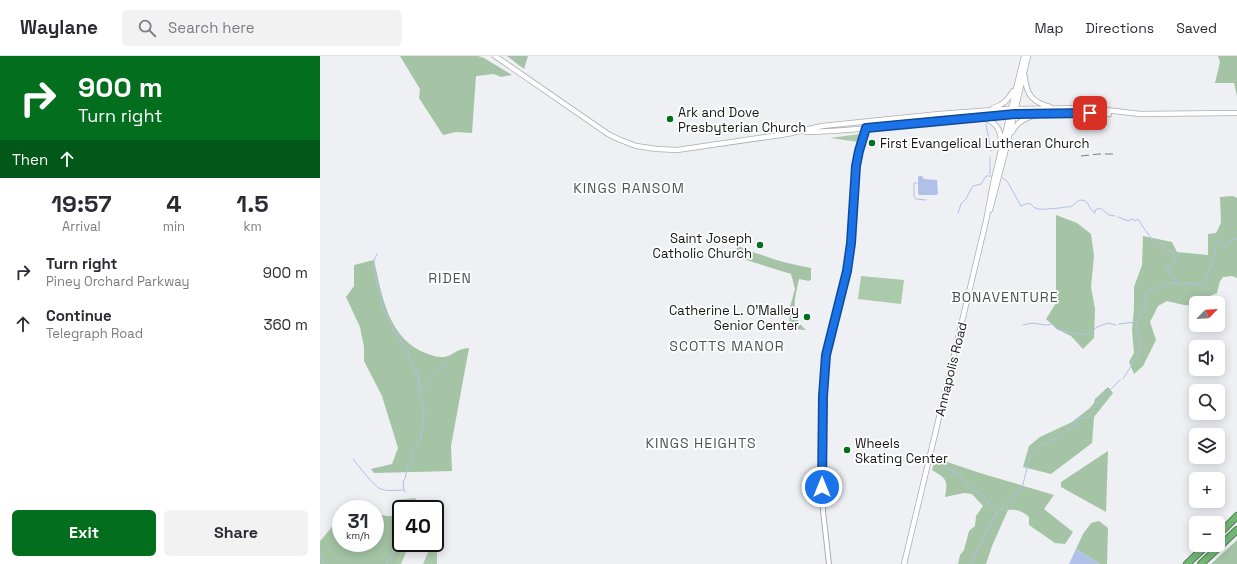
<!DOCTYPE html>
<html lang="en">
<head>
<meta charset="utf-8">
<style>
	:root { --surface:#fff; --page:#f2f2f3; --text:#2b2b33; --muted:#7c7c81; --line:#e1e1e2; --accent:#026e1e }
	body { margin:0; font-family:"Space Grotesk",sans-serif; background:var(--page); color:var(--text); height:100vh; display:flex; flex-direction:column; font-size:15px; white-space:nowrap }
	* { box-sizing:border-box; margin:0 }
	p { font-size:13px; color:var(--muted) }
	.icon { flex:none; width:22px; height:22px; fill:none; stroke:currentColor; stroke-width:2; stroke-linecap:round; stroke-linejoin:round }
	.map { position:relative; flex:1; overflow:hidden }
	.details { display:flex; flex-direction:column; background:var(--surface); width:320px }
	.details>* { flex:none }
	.guide { background:#026e1e; color:#fff; overflow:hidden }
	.needle { width:26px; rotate:66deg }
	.tools { position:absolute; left:869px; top:240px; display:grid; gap:8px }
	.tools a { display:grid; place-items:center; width:36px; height:36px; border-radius:6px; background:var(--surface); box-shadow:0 2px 10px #0003; font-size:20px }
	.speed { position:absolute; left:12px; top:444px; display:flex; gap:8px; font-size:20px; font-weight:700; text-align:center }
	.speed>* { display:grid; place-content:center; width:52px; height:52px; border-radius:50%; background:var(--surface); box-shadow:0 2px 10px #0003; line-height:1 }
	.speed small { font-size:10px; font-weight:400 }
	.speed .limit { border:2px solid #111; border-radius:6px; background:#fff; color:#111 }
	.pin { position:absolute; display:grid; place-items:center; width:34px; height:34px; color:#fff; margin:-17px; border-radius:8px; box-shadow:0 2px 6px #0006 }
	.me { position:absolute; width:44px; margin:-22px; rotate:0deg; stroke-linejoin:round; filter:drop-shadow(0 0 3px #0008) }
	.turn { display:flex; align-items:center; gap:14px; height:84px; padding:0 12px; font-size:18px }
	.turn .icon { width:52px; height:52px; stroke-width:2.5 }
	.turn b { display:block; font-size:28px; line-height:34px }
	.then { display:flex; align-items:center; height:38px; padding:0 12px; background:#0003; gap:8px; font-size:15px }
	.eta { display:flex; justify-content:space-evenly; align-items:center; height:68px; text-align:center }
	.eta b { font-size:24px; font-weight:800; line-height:28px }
	.primary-button { display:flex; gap:8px; margin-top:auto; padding:8px 12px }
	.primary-button a { flex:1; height:46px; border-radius:6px; background:var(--accent); color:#fff; font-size:16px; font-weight:800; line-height:46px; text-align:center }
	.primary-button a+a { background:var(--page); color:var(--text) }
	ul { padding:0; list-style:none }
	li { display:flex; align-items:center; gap:12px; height:52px; padding:0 12px }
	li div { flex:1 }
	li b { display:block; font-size:15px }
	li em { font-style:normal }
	header { display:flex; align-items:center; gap:24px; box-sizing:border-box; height:56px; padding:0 20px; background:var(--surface); border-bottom:1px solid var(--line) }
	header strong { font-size:19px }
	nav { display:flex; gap:22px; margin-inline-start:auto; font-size:14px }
	.search { width:280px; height:36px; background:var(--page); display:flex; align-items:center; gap:10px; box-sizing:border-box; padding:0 14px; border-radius:6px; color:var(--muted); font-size:15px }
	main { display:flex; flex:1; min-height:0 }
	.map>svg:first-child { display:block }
	.green { fill:#abcaab }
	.forest { fill:#a4c4a5 }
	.water { fill:#b0c0e6 }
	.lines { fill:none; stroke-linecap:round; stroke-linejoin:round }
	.stream { stroke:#b0c0e6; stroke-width:1 }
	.tertiary-casing { stroke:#acadb1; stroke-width:6 }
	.secondary-casing { stroke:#acadb1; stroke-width:6 }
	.motorway-casing { stroke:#527e54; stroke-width:8 }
	.tertiary { stroke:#fff; stroke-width:4 }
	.secondary { stroke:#fff; stroke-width:4.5 }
	.motorway { stroke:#72b675; stroke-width:6 }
	.rail { stroke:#7c7d80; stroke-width:1; stroke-dasharray:8 4; stroke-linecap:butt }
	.route-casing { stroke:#114b97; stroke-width:10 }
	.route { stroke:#1a73e8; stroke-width:7 }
	.poi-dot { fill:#026e1e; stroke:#fff; stroke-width:1.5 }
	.labels { text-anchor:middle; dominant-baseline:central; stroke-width:3.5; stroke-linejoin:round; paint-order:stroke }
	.poi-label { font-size:13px; fill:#161618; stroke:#fff; text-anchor:start }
	.street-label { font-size:13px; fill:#161618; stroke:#fff }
	.neighbourhood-label { font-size:14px; letter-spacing:1px; fill:#505255; stroke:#fff }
</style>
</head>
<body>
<header>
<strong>Waylane</strong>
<div class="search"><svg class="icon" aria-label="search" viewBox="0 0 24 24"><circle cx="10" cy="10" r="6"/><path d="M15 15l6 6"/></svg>Search here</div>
<nav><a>Map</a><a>Directions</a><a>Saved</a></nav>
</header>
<main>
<section class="details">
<div class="guide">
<div class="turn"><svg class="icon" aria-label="right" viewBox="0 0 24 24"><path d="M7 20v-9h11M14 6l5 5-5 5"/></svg><div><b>900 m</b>Turn right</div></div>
<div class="then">Then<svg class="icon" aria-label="ahead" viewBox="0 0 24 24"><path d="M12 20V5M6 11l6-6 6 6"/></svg></div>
</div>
<div class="eta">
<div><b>19:57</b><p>Arrival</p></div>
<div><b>4</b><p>min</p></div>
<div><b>1.5</b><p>km</p></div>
</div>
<ul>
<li><svg class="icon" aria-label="right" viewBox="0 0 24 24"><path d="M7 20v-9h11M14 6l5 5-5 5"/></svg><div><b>Turn right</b><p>Piney Orchard Parkway</p></div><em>900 m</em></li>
<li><svg class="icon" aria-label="ahead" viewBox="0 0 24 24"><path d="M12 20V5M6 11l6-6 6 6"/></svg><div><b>Continue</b><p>Telegraph Road</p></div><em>360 m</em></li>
</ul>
<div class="primary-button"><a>Exit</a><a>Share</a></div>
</section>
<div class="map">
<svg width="917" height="508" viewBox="0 0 917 508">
	<rect width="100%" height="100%" fill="#eef0f4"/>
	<path class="green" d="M541 78 539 86 510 82 540 78Z
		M541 220 584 224 581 248 538 243Z
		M95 442 98 445 97 453H81V487H90L81 508H0V485L21 460V487H55V457L75 462V444Z
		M115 486 121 487 117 492V508H103L112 487H115Z"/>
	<path class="forest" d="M80 0H158L164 2 192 19 181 21 174 18 156 20 152 77 136 76 123 79 99 42 100 33Z
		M187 0H208L204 13Z
		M898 0H917V40L914 27H895L900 6Z
		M913 140 917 142V222L912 220 903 221 900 225 897 237 880 244 879 247H876V250L864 249 847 245 838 250 830 266 836 284 823 310 814 318 809 306 814 297 812 274 814 252V231L822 209 823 180 852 186 857 196 888 199V178L896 177 901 167 900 141Z
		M736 159 757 167 771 178 774 200 771 231 775 253 774 282 763 293 751 280 737 273 726 263 736 247Z
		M418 190C426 193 434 197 442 199 458 205 474 209 491 212V223L489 225 479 223C475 242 469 260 486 274L469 273 470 251 475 233 471 218 413 200Z
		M54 204C62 240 68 284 108 298 112 299 116 301 120 301 132 302 136 292 149 292L131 390 132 415 54 417 51 413 72 408 78 392 62 340 44 305V291L40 271 26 241 34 230V209Z
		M788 331 793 337 774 361 772 387 731 418 703 411 709 390 720 381 752 366 770 352 774 347 775 343Z
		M788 395 786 456 741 431V426Z
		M615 402 660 417 734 439 724 453 753 476 745 488 735 487 709 469V461C702 455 697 453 688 454L672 490 666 508H638L640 499 644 494 649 475 655 470 656 460 663 450 652 438 644 437 625 441C628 424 627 423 612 414Z
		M55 460H81V487H82L76 508H0V487L21 464V487H55Z
		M779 465 788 472 787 508H780L756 493 763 478 771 467Z
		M917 484V508H891Z"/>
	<path class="water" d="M599 120H602L604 123 617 124 618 138 616 139H599L598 137V121Z
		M756 493 780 508H749Z"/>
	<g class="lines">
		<path class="stream" d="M666 68 671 95
			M670 118V101
			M682 122 687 125 701 150C714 144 708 150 718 153 722 154 735 152 740 152 744 151 746 151 749 151 753 150 756 147 759 144 772 144 766 152 775 157V154L780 152 789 159 795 160
			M597 127H594V141L596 143 606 144
			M638 157 641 148 646 143 651 133 653 130 661 128 666 120H671
			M798 161 808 165 812 163 815 165 818 163C823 171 828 179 834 185 836 187 841 187 844 189L843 192 845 194 851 195 855 201 854 207 846 211 850 216 851 220 857 225V227
			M57 198 53 207 62 249 74 274 86 293 90 305 95 313 99 324V339L104 352 101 382 92 396V402L87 413 85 423 83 425 84 434 86 436
			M799 268 816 266
			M703 269 712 267 726 269 732 268 737 273 756 278H768L777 271 788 267 796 269
			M803 323 818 299 822 287 817 273V265L827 247 824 240 829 234C834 233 846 228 851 226L854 228 859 227 861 228 874 227 882 229C887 219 894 206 895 195 896 191 895 190 897 186L900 185 904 190 906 191 912 183H917
			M99 338C107 326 116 317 126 307
			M33 403C37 408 54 430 59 432 65 436 77 434 84 434
			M620 406 628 413 639 418 648 430 664 440 677 458
			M89 446 90 453
			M0 500 5 508
			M67 508 68 503 75 495 74 488 81 480
			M651 508 673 463 685 448 702 432 710 400 717 392 740 380 755 369 757 364 759 362H768L773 355 777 347 800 324"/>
		<g class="tertiary-casing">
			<path id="tertiary" d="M509 508 503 455V319L508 288 527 212 531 187 534 125 539 95 543 80 549 66"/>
		</g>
		<g class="secondary-casing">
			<path id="secondary" d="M175 0 288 78 298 83 316 90 337 93 357 94 467 78 502 70 619 58 687 53 769 52 820 58
				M705 21C706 39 713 46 730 51
				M673 52C683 49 688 44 693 35
				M817 58 917 57
				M662 62C674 65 680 71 681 84
				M486 76C542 75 599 66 656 61 700 56 745 56 789 58
				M692 76C697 66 705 62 716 59
				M670 154 687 89 708 0
				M584 508 666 165 674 123 704 0"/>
		</g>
		<g class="motorway-casing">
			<path id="motorway" d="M898 479 917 460
				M867 508 887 489
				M881 508 917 474"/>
		</g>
		<use href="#tertiary" class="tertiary"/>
		<use href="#secondary" class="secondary"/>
		<use href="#motorway" class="motorway"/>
		<path class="rail" d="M761 100 779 98H796"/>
	</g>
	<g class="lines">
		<g class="route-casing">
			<path id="route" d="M502 431 503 340 506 299 527 215 531 187 536 110 539 95 546 72 695 58 770 57"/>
		</g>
		<use href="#route" class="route"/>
	</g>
	<g class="poi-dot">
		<circle cx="350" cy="63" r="4"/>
		<circle cx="552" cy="87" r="4"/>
		<circle cx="440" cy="189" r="4"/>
		<circle cx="487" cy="261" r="4"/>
		<circle cx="527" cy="394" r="4"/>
	</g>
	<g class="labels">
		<g class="poi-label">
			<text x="358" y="56">Ark and Dove<tspan x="358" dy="15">Presbyterian Church</tspan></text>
			<text x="560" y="87">First Evangelical Lutheran Church</text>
			<text x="432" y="182" text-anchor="end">Saint Joseph<tspan x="432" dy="15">Catholic Church</tspan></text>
			<text x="479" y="254" text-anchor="end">Catherine L. O'Malley<tspan x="479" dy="15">Senior Center</tspan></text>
			<text x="535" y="387">Wheels<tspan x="535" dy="15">Skating Center</tspan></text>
		</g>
		<g class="street-label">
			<text transform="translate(631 313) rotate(-76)">Annapolis Road</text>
		</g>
		<g class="neighbourhood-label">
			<text x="309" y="132">KINGS RANSOM</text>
			<text x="130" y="222">RIDEN</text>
			<text x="685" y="241">BONAVENTURE</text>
			<text x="407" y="290">SCOTTS MANOR</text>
			<text x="381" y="387">KINGS HEIGHTS</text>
		</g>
	</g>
</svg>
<div class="tools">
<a><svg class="needle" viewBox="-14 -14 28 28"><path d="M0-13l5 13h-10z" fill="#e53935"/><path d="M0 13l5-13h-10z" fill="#7c7c81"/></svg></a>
<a><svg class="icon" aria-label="sound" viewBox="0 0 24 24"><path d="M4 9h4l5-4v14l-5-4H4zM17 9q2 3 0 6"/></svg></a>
<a><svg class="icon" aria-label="search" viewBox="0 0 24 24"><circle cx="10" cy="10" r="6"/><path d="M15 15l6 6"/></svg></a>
<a><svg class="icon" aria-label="layers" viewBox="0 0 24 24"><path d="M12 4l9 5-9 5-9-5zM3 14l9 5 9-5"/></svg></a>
<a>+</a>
<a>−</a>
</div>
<div class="speed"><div>31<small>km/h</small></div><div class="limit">40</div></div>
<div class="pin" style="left:770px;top:57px;background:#d93025"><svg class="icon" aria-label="arrive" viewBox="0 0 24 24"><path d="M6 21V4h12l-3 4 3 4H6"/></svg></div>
<svg class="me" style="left:502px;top:431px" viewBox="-20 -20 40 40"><circle r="17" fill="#1a73e8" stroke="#fff" stroke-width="3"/><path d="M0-11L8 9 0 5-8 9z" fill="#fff"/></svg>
</div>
</main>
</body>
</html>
